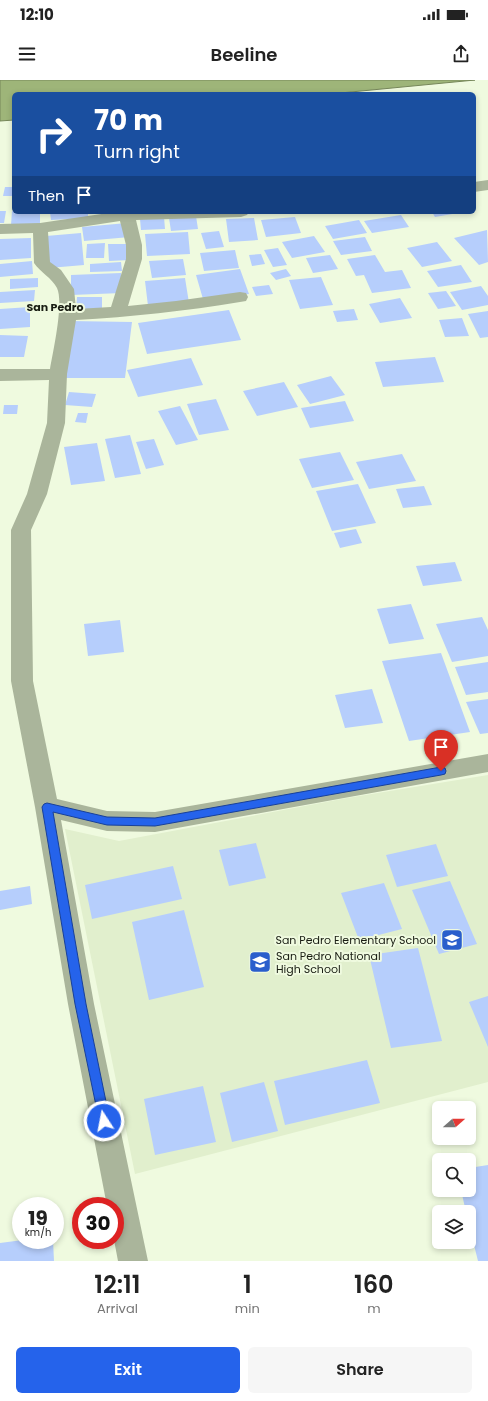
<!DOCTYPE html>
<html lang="en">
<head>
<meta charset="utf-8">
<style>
	:root { --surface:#fff; --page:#f6f6f6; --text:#222; --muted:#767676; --accent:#2563eb }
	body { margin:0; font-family:Poppins,sans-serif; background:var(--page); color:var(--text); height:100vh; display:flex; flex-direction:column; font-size:15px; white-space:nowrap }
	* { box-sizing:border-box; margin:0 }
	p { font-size:13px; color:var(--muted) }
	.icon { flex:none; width:22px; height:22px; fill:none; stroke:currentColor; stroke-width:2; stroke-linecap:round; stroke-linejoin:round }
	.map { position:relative; height:1181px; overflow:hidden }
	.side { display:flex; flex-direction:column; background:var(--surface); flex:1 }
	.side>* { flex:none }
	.hud { position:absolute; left:12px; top:12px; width:464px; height:122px; border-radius:6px; box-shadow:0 2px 6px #0003; background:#1a4fa0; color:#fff; overflow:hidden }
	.needle { width:26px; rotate:69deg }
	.controls { position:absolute; left:432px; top:1021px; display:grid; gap:8px }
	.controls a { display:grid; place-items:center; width:44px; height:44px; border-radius:6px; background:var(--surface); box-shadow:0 2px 6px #0003; font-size:20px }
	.speed { position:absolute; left:12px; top:1117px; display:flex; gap:8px; font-size:20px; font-weight:700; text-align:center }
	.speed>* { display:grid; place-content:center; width:52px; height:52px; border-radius:50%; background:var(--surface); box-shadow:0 2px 6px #0003; line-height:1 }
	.speed small { font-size:10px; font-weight:400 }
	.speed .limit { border:6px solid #d22; background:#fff; color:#111 }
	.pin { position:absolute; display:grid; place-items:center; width:34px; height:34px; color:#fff; margin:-41px -17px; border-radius:50% 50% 50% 0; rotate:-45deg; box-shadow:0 0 4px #0007 }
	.pin .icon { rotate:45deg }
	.me { position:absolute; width:44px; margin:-22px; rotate:349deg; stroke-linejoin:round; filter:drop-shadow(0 0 3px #0008) }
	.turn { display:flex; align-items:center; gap:14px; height:84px; padding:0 16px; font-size:18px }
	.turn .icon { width:52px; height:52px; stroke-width:2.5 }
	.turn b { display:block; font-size:28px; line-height:34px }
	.then { display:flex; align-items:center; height:38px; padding:0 16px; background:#0003; gap:8px; font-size:15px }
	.eta { display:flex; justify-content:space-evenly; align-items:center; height:68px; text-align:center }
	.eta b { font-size:24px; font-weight:600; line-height:28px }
	.action { display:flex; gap:8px; margin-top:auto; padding:8px 16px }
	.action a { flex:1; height:46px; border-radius:6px; background:var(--accent); color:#fff; font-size:16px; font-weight:600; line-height:46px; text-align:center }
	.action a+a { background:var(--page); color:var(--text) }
	.status { display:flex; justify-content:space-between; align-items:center; height:28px; padding:0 20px; background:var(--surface); direction:ltr }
	.status svg { height:11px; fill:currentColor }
	header { display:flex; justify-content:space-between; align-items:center; height:52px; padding:0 16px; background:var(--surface); font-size:18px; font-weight:600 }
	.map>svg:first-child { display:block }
	.built { fill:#e1efcd }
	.water { fill:#9eb579; stroke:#76875a }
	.building { fill:#b6cefc }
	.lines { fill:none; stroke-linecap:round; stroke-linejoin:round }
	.street { fill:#aab59b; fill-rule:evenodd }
	.route { fill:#2563eb; stroke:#184099 }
	.labels { text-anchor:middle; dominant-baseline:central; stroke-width:4; stroke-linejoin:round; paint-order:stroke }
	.far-quarter-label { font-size:11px; font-weight:bold; fill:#191d13; stroke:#effadf }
	.poi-label { font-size:11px; fill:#191d13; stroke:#effadf; text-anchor:end }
</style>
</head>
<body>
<div class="status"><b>12:10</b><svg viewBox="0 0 49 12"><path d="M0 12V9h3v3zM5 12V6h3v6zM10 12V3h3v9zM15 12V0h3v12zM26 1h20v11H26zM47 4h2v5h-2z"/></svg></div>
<header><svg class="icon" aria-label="menu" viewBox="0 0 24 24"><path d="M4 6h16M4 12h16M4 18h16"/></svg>Beeline<svg class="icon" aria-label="share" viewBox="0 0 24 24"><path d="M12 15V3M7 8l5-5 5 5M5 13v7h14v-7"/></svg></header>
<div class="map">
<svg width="488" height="1181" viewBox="0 0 488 1181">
	<rect width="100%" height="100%" fill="#effadf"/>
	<path class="built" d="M488 695V1002L135 1094 65 749 119 761 347 718Z"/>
	<path class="water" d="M0 0H475L330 14H14V40L0 41Z"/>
	<path class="building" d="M5 107H14V116H3Z
		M0 131H6L4 143H0Z
		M12 131 40 132V144L11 145Z
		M50 132H88V138L51 140Z
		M432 132H458V133L435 137Z
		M401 135 409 147 372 153 364 141Z
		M196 136 198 149 171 151 169 138Z
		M164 137 165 149 141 150 140 139Z
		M295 137 301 153 266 157 261 140Z
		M254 138 258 160 229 162 226 139Z
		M359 140 367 153 333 159 325 146Z
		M127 143 130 157 84 161 82 147Z
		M487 150 488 182 479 185 454 158Z
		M219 151 224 167 206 169 201 153Z
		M188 152 190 174 147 176 145 154Z
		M81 153 84 185 49 188 46 156Z
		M314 156 325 172 292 178 282 162Z
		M365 157 372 171 341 175 333 161Z
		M31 158V178L0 180V159Z
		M437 162 452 181 422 187 407 168Z
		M105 163 104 178H86L87 164Z
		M108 164H129L130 180 109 181Z
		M278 168 287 185 273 187 264 170Z
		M235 170 239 188 204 191 200 173Z
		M261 174 265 184 252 186 249 175Z
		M330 175 338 189 313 193 306 178Z
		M375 175 385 192 402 190 411 208 372 213 364 195 356 196 347 179Z
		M183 179 186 195 152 198 149 181Z
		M32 181 33 194 0 197V184Z
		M121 182 122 191 90 192V184Z
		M461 185 472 202 438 207 427 191Z
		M240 189 249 214 203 219 196 195Z
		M286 189 291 196 276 200 270 193Z
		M121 193 122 213 71 215V195Z
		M321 197 333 225 300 229 289 200Z
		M38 198V207L10 209V199Z
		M185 198 189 223 148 226 145 201Z
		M269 205 273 214 256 216 252 207Z
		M481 206 488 216V225L462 230 450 212Z
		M35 210 34 221 0 223V212Z
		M446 211 456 226 438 229 428 213Z
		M77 217H102V230H76Z
		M400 218 412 238 380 243 369 224Z
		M30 227V247L0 249V229Z
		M354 229 358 240 337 242 333 231Z
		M229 230 241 260 147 274 138 243Z
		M488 231V257L480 258 468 234Z
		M462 238 469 256 445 257 439 240Z
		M69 241 132 242 125 298H60Z
		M0 255 28 256 24 277H0Z
		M435 277 444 302 383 307 375 282Z
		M191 278 203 305 138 317 127 290Z
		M331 296 345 315 310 324 297 305Z
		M284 302 298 327 257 336 243 311Z
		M69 312 96 314 92 327 65 325Z
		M216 319 229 350 199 355 187 324Z
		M345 321 354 341 310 348 301 328Z
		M4 325H18L17 334H3Z
		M180 326 198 360 176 365 158 331Z
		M78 333H88L86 343 75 342Z
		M130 355 141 394 115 398 105 359Z
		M154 359 164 385 146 389 136 362Z
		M97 363 105 401 71 405 64 367Z
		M340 372 354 400 312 408 299 379Z
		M402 374 416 401 369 409 356 382Z
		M358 404 376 443 332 451 316 411Z
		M424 406 432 425 403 428 396 409Z
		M356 449 362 463 340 468 334 453Z
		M455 482 462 501 423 506 416 486Z
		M411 524 424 559 389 564 377 529Z
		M482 537 488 550V576L452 582 436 544Z
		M120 540 124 572 88 576 84 544Z
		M441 573 470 652 409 661 382 581Z
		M488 582V612L466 615 455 587Z
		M372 609 383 643 345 648 335 615Z
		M488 619V653L480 654 466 622Z
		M256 763 266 798 229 806 219 770Z
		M436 764 448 796 397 807 386 775Z
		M173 786 182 819 92 839 85 805Z
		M450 801 477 864 439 874 412 810Z
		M384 803 402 849 359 860 341 813Z
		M30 806 32 824 0 830V811Z
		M184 830 204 907 149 920 132 842Z
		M418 868 442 961 391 968 369 875Z
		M488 916V967L469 922Z
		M367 980 380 1023 285 1045 274 1001Z
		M264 1002 278 1051 232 1062 220 1013Z
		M203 1006 216 1062 155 1075 144 1019Z
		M488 1085V1181H478L469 1145V1132H466L461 1110H469V1088Z
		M23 1160H53L54 1181H0V1163Z"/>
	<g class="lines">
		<path class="street" d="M488 100V110L474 112V102Z
			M115 132H249L247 135 241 137 136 140 142 165V179L128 226 176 221 240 212 246 213 248 217 246 221 240 222C186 231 131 237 76 240L67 294 65 343 47 414 31 450 33 601 57 719 107 731 155 732 488 674V692L155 752 107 751 61 740 94 924 148 1181H118L114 1160 115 1126H107L68 924 35 727 11 601V450L27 414 47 343 49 300 0 301V289H50C53 271 64 223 57 208 52 198 40 192 34 183L33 153 0 154V144L40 143ZM120 141 126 165V179L111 227 76 229 74 209 61 190 50 182 48 152Z"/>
	</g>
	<path class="route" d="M441 687 445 688 446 691 445 694 441 695 155 746 107 745 53 732 86 924 110 1041 108 1045 104 1047 100 1045 75 924 42 727 44 724 47 723 107 737 155 738Z"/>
	<defs>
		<g id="school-square" transform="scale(1.15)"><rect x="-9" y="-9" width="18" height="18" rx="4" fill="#2a5ecc" stroke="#effadf"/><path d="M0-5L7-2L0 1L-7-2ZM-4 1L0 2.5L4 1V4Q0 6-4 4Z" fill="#fff"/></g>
	</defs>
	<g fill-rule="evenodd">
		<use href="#school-square" x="452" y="860"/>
		<use href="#school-square" x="260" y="882"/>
	</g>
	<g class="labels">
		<g class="far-quarter-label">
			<text x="55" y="227">San Pedro</text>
		</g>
		<g class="poi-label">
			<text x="436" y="860">San Pedro Elementary School</text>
			<text x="276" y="876" text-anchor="start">San Pedro National<tspan x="276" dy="13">High School</tspan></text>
		</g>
	</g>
</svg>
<div class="controls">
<a><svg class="needle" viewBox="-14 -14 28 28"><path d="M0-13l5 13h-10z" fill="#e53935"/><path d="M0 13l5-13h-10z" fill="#767676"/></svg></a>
<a><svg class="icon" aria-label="search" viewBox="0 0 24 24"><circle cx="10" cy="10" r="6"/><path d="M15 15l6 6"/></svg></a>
<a><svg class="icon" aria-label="layers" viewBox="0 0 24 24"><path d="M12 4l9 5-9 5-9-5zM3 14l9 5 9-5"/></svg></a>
</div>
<div class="speed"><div>19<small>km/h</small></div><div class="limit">30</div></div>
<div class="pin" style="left:441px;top:691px;background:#d93025"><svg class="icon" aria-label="arrive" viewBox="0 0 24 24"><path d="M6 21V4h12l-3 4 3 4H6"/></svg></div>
<svg class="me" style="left:104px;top:1041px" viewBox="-20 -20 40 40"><circle r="17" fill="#2563eb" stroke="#fff" stroke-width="3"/><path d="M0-11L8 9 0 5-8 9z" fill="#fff"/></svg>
<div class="hud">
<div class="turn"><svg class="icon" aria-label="right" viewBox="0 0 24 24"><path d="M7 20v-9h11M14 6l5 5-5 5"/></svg><div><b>70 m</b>Turn right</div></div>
<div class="then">Then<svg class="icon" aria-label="arrive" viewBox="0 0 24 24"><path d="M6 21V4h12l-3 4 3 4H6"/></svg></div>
</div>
</div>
<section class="side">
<div class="eta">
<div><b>12:11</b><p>Arrival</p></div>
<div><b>1</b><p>min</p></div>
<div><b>160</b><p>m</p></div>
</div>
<div class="action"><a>Exit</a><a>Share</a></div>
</section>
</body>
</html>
